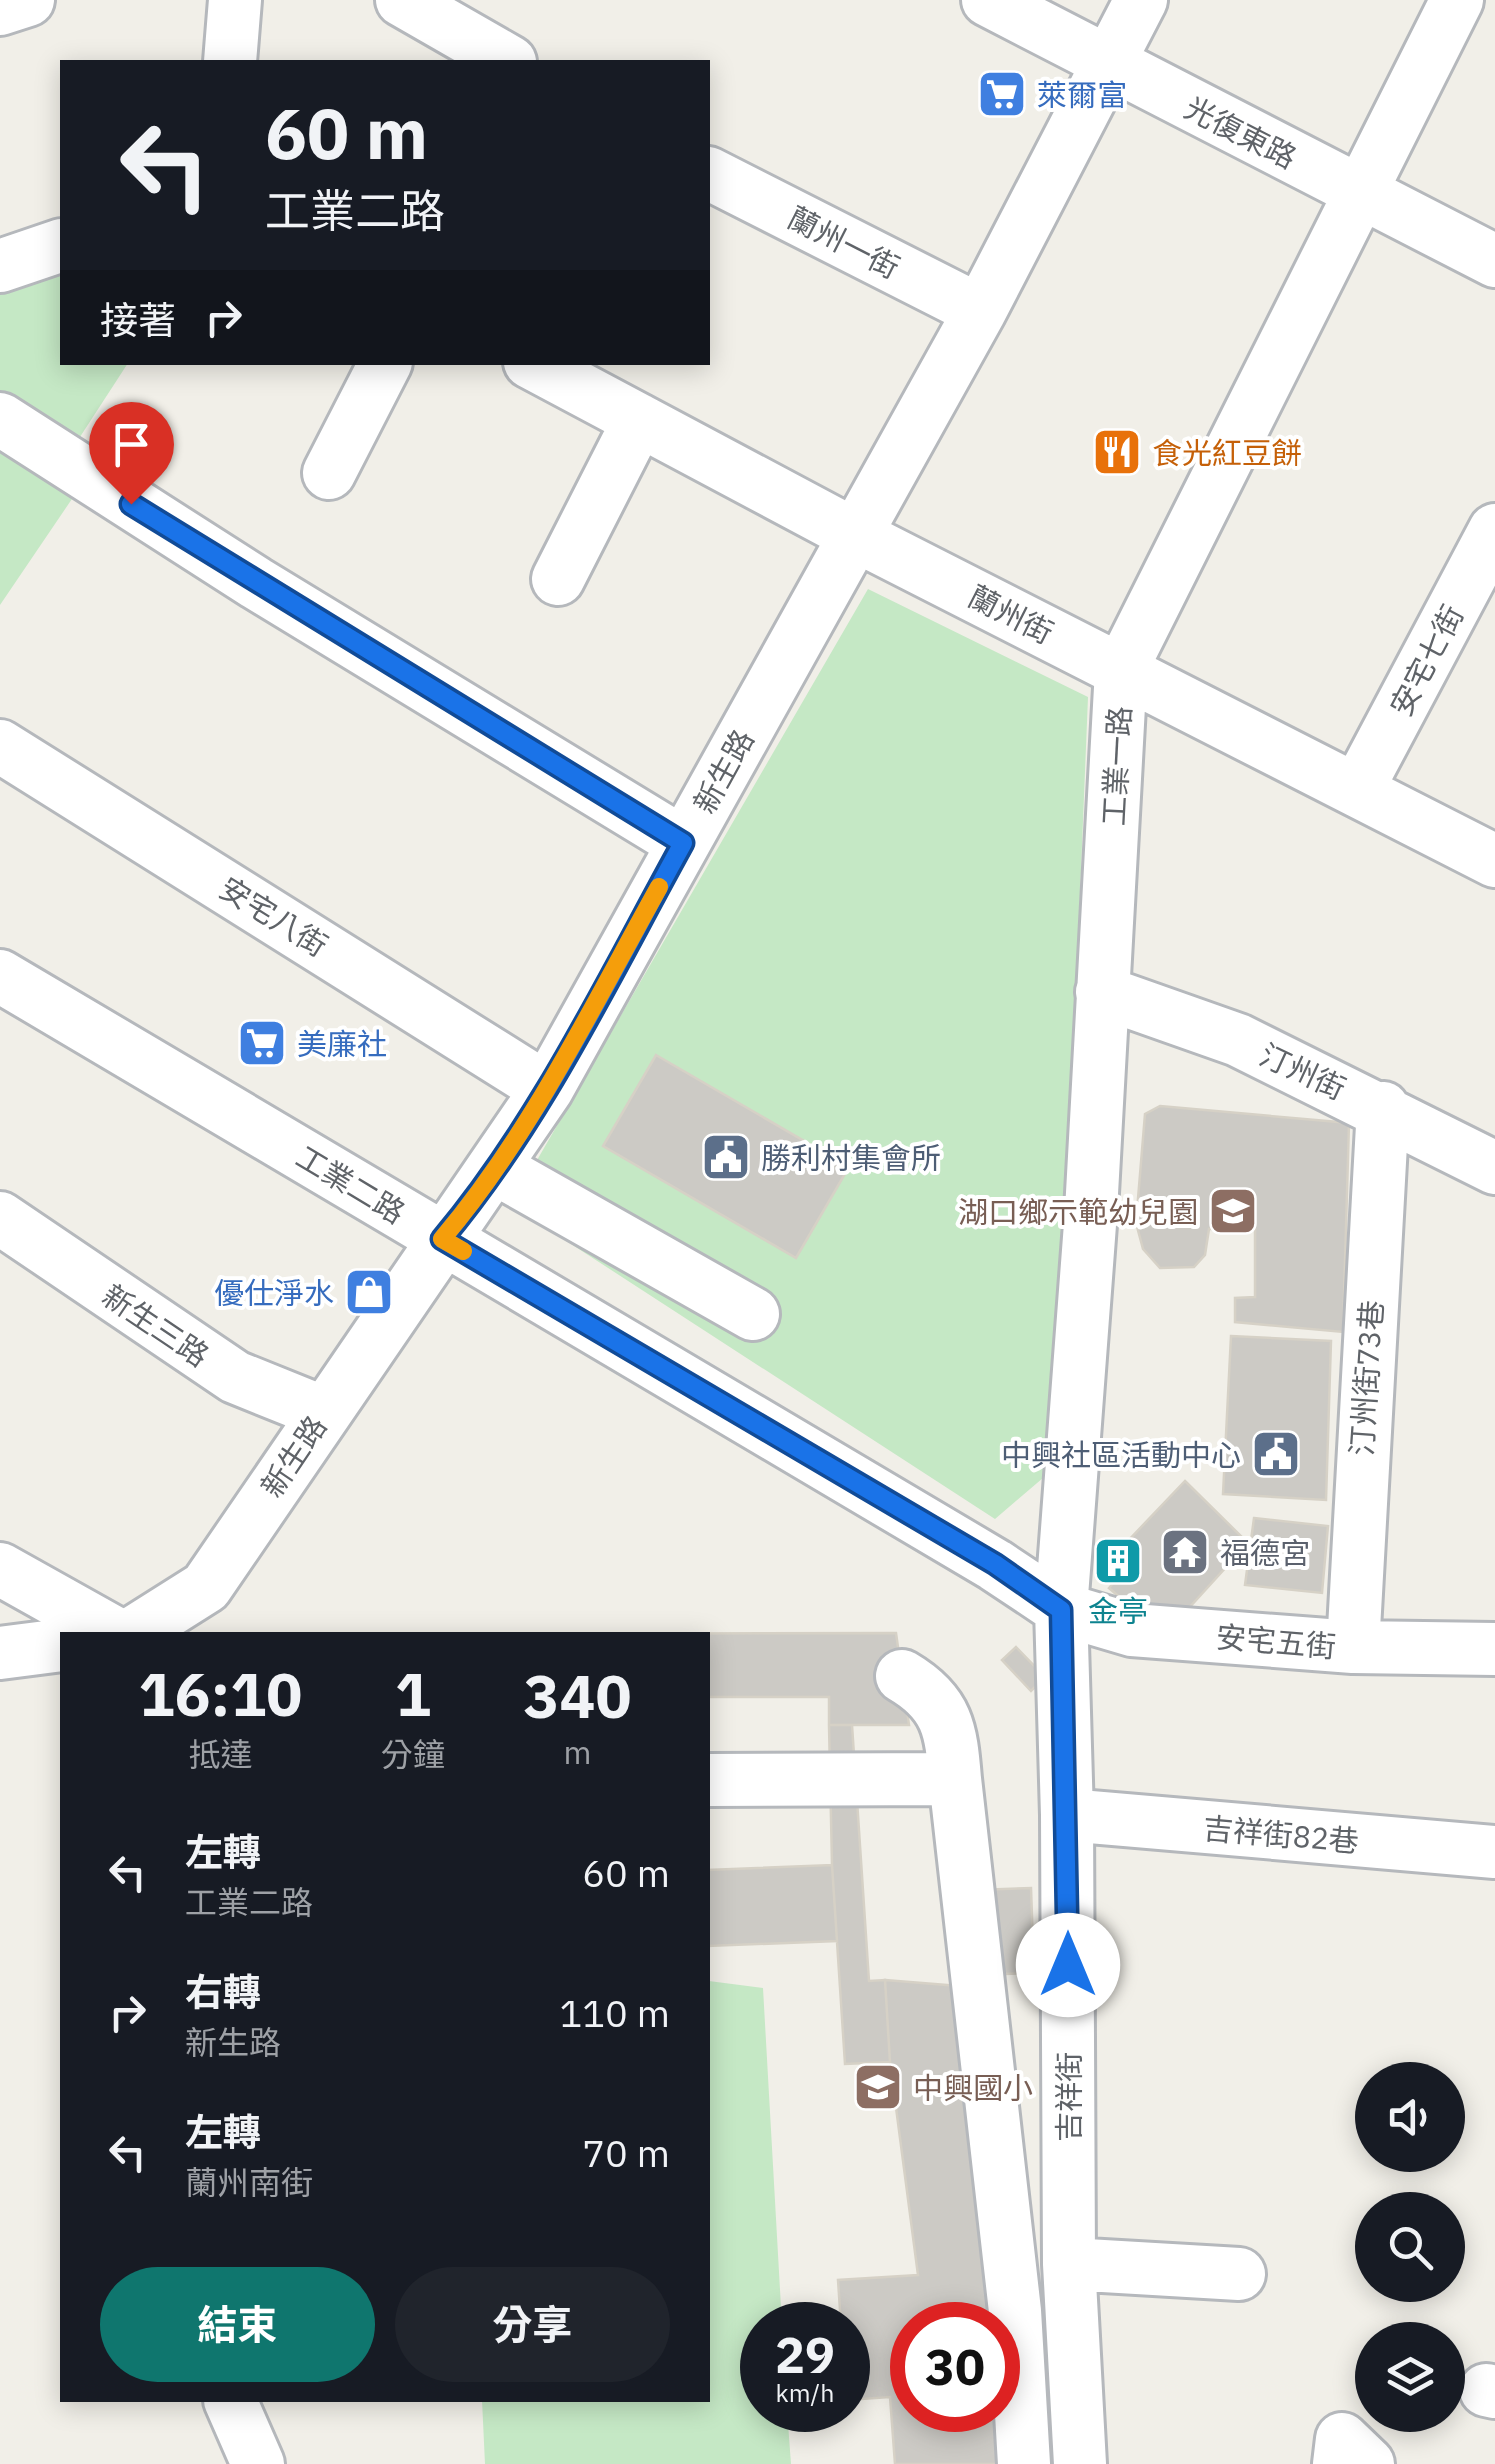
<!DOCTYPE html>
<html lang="zh-TW">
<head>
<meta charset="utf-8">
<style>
	:root { --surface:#171b24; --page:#20242c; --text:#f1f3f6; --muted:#9ea1a6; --accent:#0f766e }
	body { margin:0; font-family:"IBM Plex Sans","Noto Sans TC",sans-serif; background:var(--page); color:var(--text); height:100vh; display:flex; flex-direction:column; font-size:38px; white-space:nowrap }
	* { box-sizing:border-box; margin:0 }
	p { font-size:32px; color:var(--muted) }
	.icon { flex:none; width:55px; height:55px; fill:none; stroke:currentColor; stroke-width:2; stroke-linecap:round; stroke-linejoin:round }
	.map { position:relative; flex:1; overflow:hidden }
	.details { position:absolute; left:60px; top:1632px; width:650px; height:770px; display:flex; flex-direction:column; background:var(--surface); border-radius:0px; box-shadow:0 5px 25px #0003 }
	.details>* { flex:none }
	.banner { position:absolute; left:60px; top:60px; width:650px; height:305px; border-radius:0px; box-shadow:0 5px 25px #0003; background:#171b24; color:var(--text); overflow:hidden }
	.controls { position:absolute; left:1355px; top:2062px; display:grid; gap:20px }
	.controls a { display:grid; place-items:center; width:110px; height:110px; border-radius:50%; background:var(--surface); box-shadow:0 5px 25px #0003; font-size:50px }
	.speed { position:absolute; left:740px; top:2302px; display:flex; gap:20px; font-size:50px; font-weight:700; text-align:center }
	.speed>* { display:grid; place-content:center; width:130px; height:130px; border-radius:50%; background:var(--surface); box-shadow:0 5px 25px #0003; line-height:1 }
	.speed small { font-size:25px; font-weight:400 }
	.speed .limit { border:15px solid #d22; background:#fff; color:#111 }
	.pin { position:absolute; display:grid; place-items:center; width:85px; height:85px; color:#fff; margin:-102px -42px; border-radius:50% 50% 50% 0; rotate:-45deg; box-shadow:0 0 10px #0007 }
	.pin .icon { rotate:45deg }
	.me { position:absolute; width:110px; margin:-55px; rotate:0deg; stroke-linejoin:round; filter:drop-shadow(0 0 8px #0008) }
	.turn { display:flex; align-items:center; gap:35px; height:210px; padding:0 40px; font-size:45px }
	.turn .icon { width:130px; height:130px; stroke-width:2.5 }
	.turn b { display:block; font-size:70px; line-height:85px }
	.then { display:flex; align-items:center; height:95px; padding:0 40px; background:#0003; gap:20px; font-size:38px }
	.eta { display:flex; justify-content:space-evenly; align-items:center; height:170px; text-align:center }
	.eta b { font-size:60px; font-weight:700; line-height:70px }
	.cta { display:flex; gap:20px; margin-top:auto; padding:20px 40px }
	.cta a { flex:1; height:115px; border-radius:60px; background:var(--accent); color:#fff; font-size:40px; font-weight:700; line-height:115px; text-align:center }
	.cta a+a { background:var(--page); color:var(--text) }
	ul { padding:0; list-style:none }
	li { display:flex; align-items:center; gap:30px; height:140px; padding:0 40px }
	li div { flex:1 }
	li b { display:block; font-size:38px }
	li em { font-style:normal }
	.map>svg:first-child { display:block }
	.green { fill:#c5e8c5 }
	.building { fill:#cccac5; stroke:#d6d1c6; stroke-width:2.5; fill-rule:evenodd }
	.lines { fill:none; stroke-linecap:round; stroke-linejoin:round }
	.minor-casing { stroke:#b5b8bc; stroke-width:58 }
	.minor { stroke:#fff; stroke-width:52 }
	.route-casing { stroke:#114b97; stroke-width:25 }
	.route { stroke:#1a73e8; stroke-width:18 }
	.slow { stroke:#f59e0b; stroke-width:18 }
	.labels { text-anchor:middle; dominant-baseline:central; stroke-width:8; stroke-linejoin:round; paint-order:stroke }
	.shop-label { font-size:30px; fill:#366cbe; stroke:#fff; text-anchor:start }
	.street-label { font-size:30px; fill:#5f6368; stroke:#fff }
	.food-label { font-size:30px; fill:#c56008; stroke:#fff; text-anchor:start }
	.service-label { font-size:30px; fill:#4e5e75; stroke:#fff; text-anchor:start }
	.education-label { font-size:30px; fill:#785e54; stroke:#fff; text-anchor:end }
	.worship-label { font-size:30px; fill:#5b616d; stroke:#fff; text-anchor:start }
	.culture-label { font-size:30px; fill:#0d838f; stroke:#fff }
</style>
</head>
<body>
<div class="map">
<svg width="1495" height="2464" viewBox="0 0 1495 2464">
	<rect width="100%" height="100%" fill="#f1efe8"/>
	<path class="green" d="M62 261V362L128 363 78 440 0 393V281Z
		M0 440 76 493 0 605Z
		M868 589 1088 697 1057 1466 995 1519 511 1205Z
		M709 1981 763 1988 782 2325H762V2410H787L791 2464H485L482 2400H708Z"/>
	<path class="building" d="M656 1055 849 1167 796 1258 603 1146Z
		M1160 1106 1349 1123 1343 1332 1235 1322V1298L1255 1297V1229H1209L1205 1255 1194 1267 1160 1268 1143 1249 1136 1223 1145 1114Z
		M1231 1336 1331 1341 1326 1500 1223 1494Z
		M1185 1481 1248 1543 1187 1610 1139 1614 1109 1588 1134 1559 1124 1545Z
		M1254 1518 1328 1526 1322 1593 1245 1585Z
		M896 1633 909 1725H829V1697H708V1635L468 1634Z
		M1016 1647 1045 1677 1031 1691 1002 1660Z
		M829 1725H852L869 1981 885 1980 890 2062 845 2064 832 1865Z
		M832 1865 837 1941 708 1946V1870Z
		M1031 1888 1034 1973 952 1976 949 1891Z
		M885 1980 971 1987 1013 2464H895L890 2397 848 2400V2325H841L838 2280 918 2275 890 2062ZM912 2325H998V2410H912Z"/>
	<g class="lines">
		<g class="minor-casing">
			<path id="minor" d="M402 0 510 62
				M988 0 1495 261
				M0 9 28 0
				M230 62 235 0
				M708 173 980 311
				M0 266 62 245
				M530 362 853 534 1495 861
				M0 419 256 583 683 843
				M329 473 386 362
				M558 579 639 420
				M0 746 547 1089
				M1357 790 1495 530
				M0 976 995 1565 1061 1609 1132 1630 1353 1647 1495 1649
				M1102 992 1238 1040 1495 1168
				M495 1168 753 1314
				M0 1218 235 1377 322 1412
				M0 1569 118 1635
				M130 1635 206 1587 547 1089 980 311 1141 0
				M1353 1647 1383 1108
				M0 1653 62 1645
				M902 1676C948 1703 951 1730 955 1779
				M708 1780 955 1779 1015 2311 1024 2464
				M1067 1815 1495 1852
				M1069 2264 1239 2274
				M1486 2390 1495 2392
				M230 2400 258 2464
				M1080 2464 1069 2264 1067 1815 1061 1609 1091 1211 1121 670 1457 0
				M1339 2464 1342 2439 1368 2464"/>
		</g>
		<use href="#minor" class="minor"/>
	</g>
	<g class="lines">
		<g class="route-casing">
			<path id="route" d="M131 504 683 843C609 977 541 1121 442 1239L995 1564 1061 1610 1068 1965"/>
		</g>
		<use href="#route" class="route"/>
		<path class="slow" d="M463 1251 442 1239C531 1134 592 1007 659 887"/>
	</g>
	<defs>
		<g id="supermarket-square" transform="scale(2.5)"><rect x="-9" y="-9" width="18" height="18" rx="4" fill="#3f7fe0" stroke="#fff"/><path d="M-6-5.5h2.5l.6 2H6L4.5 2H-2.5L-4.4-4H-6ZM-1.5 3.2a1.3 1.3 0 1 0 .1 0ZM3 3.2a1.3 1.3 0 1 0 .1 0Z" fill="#fff"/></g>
		<g id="restaurant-square" transform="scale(2.5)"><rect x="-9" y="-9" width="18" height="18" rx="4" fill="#e8710a" stroke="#fff"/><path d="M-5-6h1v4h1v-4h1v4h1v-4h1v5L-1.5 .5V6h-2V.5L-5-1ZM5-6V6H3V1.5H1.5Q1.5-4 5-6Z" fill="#fff"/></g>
		<g id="civic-square" transform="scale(2.5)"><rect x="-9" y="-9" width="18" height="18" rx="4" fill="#5c6f8a" stroke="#fff"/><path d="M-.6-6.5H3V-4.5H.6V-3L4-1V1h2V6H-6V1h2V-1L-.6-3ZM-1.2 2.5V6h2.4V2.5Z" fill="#fff"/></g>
		<g id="school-square" transform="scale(2.5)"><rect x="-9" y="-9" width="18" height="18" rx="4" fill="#8d6e63" stroke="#fff"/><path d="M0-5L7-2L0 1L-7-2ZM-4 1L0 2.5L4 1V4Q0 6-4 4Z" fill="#fff"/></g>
		<g id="shop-square" transform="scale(2.5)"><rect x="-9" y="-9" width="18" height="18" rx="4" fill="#3f7fe0" stroke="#fff"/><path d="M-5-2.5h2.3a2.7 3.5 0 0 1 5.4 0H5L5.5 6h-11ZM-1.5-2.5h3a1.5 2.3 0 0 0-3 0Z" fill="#fff"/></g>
		<g id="temple-square" transform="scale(2.5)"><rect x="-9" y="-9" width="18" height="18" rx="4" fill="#6b7280" stroke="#fff"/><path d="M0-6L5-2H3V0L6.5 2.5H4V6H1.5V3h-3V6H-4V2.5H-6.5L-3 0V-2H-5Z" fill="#fff"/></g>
		<g id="building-square" transform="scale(2.5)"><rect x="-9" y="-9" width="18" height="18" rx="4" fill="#0f9aa8" stroke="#fff"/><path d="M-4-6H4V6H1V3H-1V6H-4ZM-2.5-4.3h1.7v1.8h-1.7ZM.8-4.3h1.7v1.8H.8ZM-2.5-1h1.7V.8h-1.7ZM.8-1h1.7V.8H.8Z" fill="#fff"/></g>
	</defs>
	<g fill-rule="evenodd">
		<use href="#supermarket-square" x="1002" y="94"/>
		<use href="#restaurant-square" x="1117" y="452"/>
		<use href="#supermarket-square" x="262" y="1043"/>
		<use href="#civic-square" x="726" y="1157"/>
		<use href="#school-square" x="1233" y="1211"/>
		<use href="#shop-square" x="369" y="1292"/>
		<use href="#civic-square" x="1276" y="1454"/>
		<use href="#temple-square" x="1185" y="1552"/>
		<use href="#building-square" x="1118" y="1561"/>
		<use href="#school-square" x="878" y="2087"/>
	</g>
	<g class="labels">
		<g class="shop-label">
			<text x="1037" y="94">萊爾富</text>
			<text x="297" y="1043">美廉社</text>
			<text x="334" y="1292" text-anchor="end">優仕淨水</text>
		</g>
		<g class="street-label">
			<text transform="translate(1241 132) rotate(27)">光復東路</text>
			<text transform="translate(844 242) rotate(27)">蘭州一街</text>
			<text transform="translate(1011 614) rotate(27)">蘭州街</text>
			<text transform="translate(1426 660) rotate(-62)">安宅七街</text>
			<text transform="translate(1116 766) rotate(-87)">工業一路</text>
			<text transform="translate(723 771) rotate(-61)">新生路</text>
			<text transform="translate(274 916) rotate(32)">安宅八街</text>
			<text transform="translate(1303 1071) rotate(25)">汀州街</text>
			<text transform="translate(351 1184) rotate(31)">工業二路</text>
			<text transform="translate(156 1325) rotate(34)">新生三路</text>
			<text transform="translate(1366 1378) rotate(-86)">汀州街73巷</text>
			<text transform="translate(293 1456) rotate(-56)">新生路</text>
			<text transform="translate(1276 1641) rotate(5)">安宅五街</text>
			<text transform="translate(1281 1834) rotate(5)">吉祥街82巷</text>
			<text transform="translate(1068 2097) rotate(-90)">吉祥街</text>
		</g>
		<g class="food-label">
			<text x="1152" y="452">食光紅豆餅</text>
		</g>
		<g class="service-label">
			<text x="761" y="1157">勝利村集會所</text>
			<text x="1241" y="1454" text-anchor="end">中興社區活動中心</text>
		</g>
		<g class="education-label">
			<text x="1198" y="1211">湖口鄉示範幼兒園</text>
			<text x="913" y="2087" text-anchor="start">中興國小</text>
		</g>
		<g class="worship-label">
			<text x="1220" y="1552">福德宮</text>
		</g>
		<g class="culture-label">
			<text x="1118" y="1610">金亭</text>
		</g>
	</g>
</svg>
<div class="controls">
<a><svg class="icon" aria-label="sound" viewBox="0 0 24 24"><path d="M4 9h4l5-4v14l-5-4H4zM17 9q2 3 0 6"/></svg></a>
<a><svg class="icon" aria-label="search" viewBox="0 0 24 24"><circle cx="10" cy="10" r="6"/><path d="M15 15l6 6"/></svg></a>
<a><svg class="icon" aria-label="layers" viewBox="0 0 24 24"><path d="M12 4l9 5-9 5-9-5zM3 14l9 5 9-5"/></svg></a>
</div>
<div class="speed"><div>29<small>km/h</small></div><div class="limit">30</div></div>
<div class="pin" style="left:131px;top:504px;background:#d93025"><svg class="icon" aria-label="arrive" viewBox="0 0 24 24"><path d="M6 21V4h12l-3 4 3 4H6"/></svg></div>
<svg class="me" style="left:1068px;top:1965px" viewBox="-20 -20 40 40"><circle r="19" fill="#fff"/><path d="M0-13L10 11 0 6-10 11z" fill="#1a73e8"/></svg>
<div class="banner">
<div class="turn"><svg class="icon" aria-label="left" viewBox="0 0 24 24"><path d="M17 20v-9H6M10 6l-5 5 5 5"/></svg><div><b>60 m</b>工業二路</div></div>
<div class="then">接著<svg class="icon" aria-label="right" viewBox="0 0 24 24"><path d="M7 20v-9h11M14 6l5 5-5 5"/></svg></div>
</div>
<section class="details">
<div class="eta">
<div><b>16:10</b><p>抵達</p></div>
<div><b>1</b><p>分鐘</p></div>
<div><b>340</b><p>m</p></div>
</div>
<ul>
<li><svg class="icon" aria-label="left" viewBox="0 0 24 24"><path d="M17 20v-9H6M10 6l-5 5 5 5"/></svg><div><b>左轉</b><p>工業二路</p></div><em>60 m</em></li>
<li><svg class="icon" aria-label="right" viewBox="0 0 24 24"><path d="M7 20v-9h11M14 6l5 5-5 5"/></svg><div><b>右轉</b><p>新生路</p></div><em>110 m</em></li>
<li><svg class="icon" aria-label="left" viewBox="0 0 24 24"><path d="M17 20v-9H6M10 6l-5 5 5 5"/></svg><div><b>左轉</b><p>蘭州南街</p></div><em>70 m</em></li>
</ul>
<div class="cta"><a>結束</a><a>分享</a></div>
</section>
</div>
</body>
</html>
